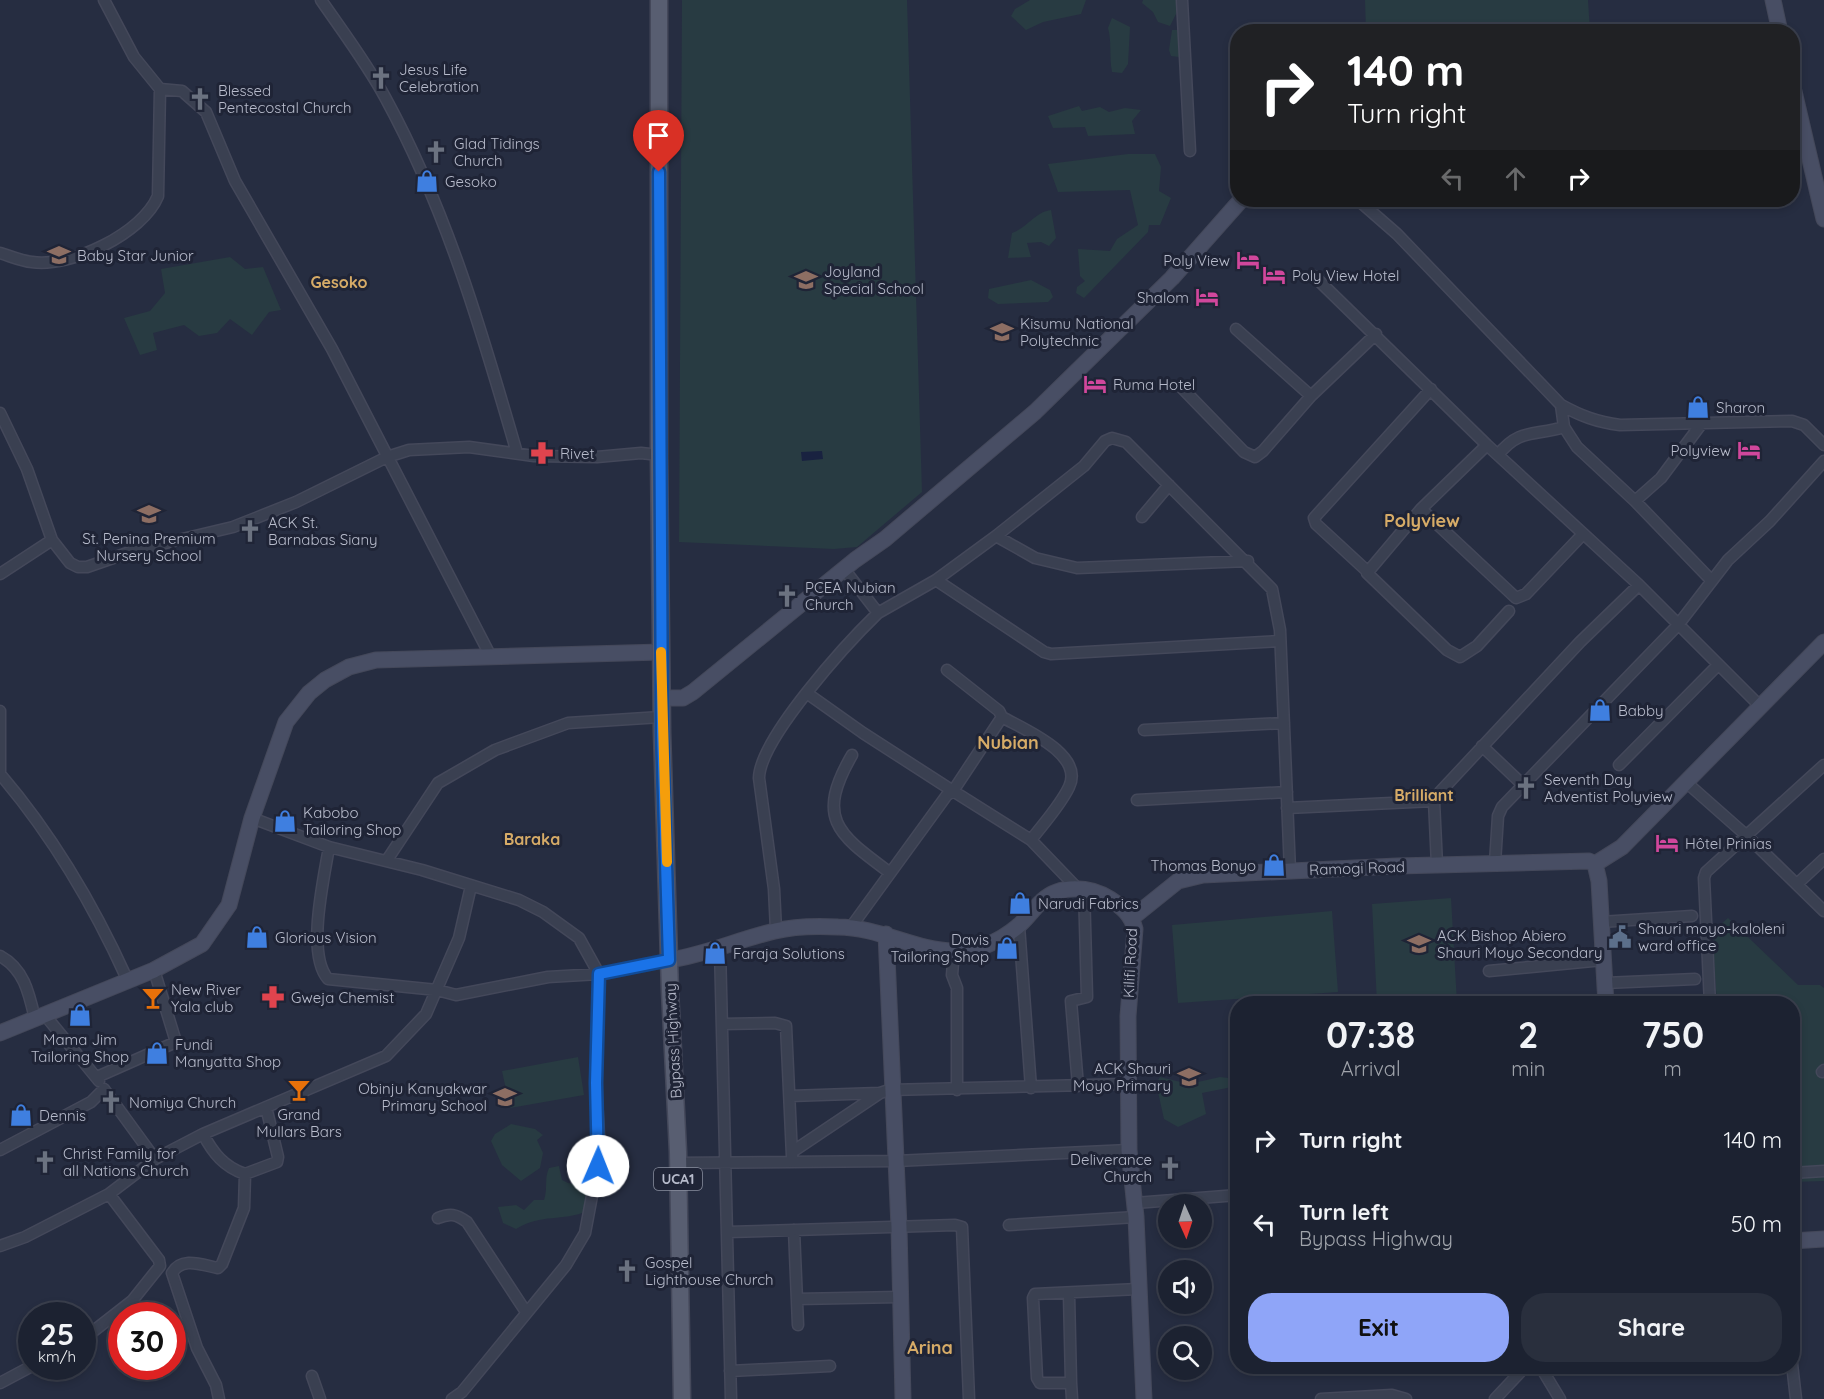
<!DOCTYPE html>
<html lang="en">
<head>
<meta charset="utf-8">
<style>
	:root { --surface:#1c2231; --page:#292f3d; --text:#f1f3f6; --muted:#a0a4ab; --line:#3a3f4d; --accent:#8fa5f8 }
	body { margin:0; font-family:Quicksand,sans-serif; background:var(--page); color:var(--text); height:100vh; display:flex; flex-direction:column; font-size:22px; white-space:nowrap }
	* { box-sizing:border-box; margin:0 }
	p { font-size:20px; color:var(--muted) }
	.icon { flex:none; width:33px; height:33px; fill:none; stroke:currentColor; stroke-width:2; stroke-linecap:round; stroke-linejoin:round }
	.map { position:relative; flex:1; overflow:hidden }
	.drawer { position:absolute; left:1230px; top:996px; width:570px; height:378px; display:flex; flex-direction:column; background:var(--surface); border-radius:24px; box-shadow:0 3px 9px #0003,0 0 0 2px var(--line) }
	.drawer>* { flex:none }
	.top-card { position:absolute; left:1230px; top:24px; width:570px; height:183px; border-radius:24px; box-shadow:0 3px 9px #0003,0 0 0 2px var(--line); background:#202124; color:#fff; overflow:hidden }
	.needle { width:39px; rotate:177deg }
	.fabs { position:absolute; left:1158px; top:1194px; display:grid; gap:12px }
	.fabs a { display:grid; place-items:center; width:54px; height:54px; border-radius:50%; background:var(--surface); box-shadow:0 3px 9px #0003,0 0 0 2px var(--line); font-size:30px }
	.speed { position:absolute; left:18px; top:1302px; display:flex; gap:12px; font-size:30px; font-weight:700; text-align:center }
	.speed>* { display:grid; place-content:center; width:78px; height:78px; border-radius:50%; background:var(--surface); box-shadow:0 3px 9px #0003,0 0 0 2px var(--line); line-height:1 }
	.speed small { font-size:15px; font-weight:400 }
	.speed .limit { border:9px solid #d22; background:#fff; color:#111 }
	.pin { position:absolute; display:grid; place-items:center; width:51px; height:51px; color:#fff; margin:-62px -26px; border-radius:50% 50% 50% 0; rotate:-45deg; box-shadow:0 0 6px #0007 }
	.pin .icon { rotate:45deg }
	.me { position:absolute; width:66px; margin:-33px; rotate:1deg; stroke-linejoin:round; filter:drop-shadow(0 0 4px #0008) }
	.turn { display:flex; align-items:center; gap:21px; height:126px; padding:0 18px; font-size:27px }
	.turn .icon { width:78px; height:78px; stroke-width:2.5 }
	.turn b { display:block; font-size:42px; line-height:51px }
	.lanes { display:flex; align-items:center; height:57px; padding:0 18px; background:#0003; justify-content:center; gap:30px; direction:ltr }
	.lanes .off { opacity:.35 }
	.eta { display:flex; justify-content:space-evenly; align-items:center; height:102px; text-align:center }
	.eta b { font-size:36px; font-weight:700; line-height:42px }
	.action { display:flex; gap:12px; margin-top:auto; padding:12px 18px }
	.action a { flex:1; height:69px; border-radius:24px; background:var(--accent); color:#111; font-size:24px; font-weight:700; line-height:69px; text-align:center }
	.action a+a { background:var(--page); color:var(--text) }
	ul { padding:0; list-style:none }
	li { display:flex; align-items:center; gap:18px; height:84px; padding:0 18px }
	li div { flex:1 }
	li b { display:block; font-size:22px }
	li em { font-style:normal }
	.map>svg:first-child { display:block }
	.green { fill:#283b42 }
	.water { fill:#192240 }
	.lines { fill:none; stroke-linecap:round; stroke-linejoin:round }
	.street-casing { stroke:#44485a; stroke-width:13 }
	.secondary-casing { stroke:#44485a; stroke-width:17 }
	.primary-casing { stroke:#44485a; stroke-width:19 }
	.street { stroke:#3a4051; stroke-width:10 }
	.secondary { stroke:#484e64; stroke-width:15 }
	.primary { stroke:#585e71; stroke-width:16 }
	.route-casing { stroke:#114b97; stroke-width:15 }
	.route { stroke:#1a73e8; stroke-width:10 }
	.slow { stroke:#f59e0b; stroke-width:10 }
	.labels { text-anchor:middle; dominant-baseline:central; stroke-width:6; stroke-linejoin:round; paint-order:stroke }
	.shield { fill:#1f2436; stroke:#898e9e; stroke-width:1.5 }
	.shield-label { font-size:14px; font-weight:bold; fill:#b7bbcb }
	.poi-label { font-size:15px; fill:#b7bbcb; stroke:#1f2436; text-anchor:start }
	.street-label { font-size:15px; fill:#b7bbcb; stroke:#1f2436 }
	.neighbourhood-label { font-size:16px; font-weight:bold; fill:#d6ab67; stroke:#1f2436 }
	.quarter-label { font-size:18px; font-weight:bold; fill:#d6ab67; stroke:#1f2436 }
</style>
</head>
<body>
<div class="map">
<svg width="1824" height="1399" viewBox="0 0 1824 1399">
	<rect width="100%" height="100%" fill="#262d41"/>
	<path class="green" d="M682 0H907L922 492 857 547 834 549 679 542Z
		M1030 0H1086L1081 14 1043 22 1026 30 1011 16 1015 9Z
		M1143 0H1179L1180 6 1170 26 1158 22 1153 12 1142 3Z
		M1365 0H1588L1590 31H1366Z
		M1112 18 1130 27 1128 64 1122 73 1112 72C1109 56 1112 42 1108 28Z
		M1172 30H1179V57L1171 56 1169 50Z
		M1079 106 1082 111 1100 107 1109 112 1125 108 1141 110 1132 121 1135 134 1088 136 1085 127 1053 128 1048 116Z
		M1128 154H1155L1161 167 1159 191 1171 198 1160 225H1149L1148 232 1084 298 1076 293 1077 287 1085 281 1080 276 1078 249 1110 251 1117 239 1138 225 1130 190 1058 192 1048 164Z
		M1051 210 1056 238 1049 246 1041 242 1027 243 1031 257 1008 258 1012 233C1027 228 1035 212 1051 210Z
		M230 257 245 269 263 267 281 310 269 312 252 335 230 319 217 333 199 336 184 325 153 333 157 350 140 355 124 318 150 311 165 293 161 269Z
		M1031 280 1050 290 1053 297 1048 302 998 304 988 298 989 289Z
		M1451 898 1457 1003H1377L1372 904Z
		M1332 911 1338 992 1178 1003 1172 925Z
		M1728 918 1798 985H1820L1824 988V1181L1793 1182 1792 1004 1717 1003 1712 932Z
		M578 1057 584 1095 510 1108 502 1071Z
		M1160 1077 1189 1084 1220 1077 1237 1079V1086L1202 1093 1206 1114 1178 1127 1164 1119 1156 1083Z
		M511 1124 535 1129 543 1135 537 1140 543 1153 540 1168 521 1181 502 1165 491 1141 495 1134Z
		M559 1166 562 1180 568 1183 587 1186 591 1199 588 1211C561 1222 543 1213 516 1229L503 1223 498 1207 516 1205 524 1210 534 1200H544C548 1189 544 1179 549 1168Z"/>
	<path class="water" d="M822 451 823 459 802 461 801 452Z"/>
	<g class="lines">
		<g class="street-casing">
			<path id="street" d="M104 0 134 57 160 89 182 91 206 112 235 181 332 349 490 655
				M321 0C343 32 368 65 386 99 447 211 482 332 517 453
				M1182 0 1190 151
				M1358 200 1397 234 1561 405C1581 416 1597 422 1620 425L1792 421 1804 425 1824 445
				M0 253C10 256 21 261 32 262 71 268 143 233 158 196L160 89
				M1314 276 1487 445 1639 585
				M1236 329 1311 396
				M1182 388 1244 452 1255 457 1263 451 1311 396 1376 334
				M1561 405 1564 427 1577 447 1635 501 1711 580
				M0 413 27 469 52 540
				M1487 445 1421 509 1367 573 1447 650 1460 657 1477 646 1509 611
				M1498 455C1519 428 1535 436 1564 427
				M1635 501 1661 478 1702 423
				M1421 509 1516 598 1526 594 1583 534
				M1142 517 1169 485
				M996 536 1035 558 1077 568 1248 561
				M844 569 878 613 936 580 996 536 1084 466 1105 441 1112 438 1126 442 1272 589 1280 630 1290 871
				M1367 571 1316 524 1314 518 1431 389
				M0 574 52 540 70 563 78 567H87L136 550 233 527 296 502 387 457 409 450 469 447 534 456 597 457 641 453 659 455
				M936 580 1044 652 1051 654 1280 641
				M947 670 999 711 1002 717C1023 729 1085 754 1069 787 1060 806 1043 824 1031 840
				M808 694 863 733 953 791 1002 717
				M0 711V775
				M1144 730 1284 723
				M1482 746 1522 784
				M852 755C815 819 838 834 889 872
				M1619 765 1718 665
				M0 774C53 836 94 906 127 979
				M1687 783 1747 836 1824 911
				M1137 800 1287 792
				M1287 808 1434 801
				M252 818 329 847 422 870 519 900 543 912 579 938 599 974 596 1083 600 1153 585 1233 566 1265 462 1392 452 1399
				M329 847C324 878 306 954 328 979L437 990 456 995 548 977 599 974 669 960
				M387 860 438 783 495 750 568 723 661 717
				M1495 863 1498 816 1502 807 1678 625 1728 560 1770 521 1824 461
				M1437 865 1434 801 1440 792 1580 642 1639 585 1760 706
				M1797 884 1824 859
				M1601 922 1692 916
				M1019 926 1031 1088
				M851 927 947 795 953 791 1031 840 1078 889
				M776 930 774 889 759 778C760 738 848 642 878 613
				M720 948 731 1399
				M954 951 952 975 957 988V1090
				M0 956C24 969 29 993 35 1019
				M1489 971 1603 960
				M1605 983 1695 979
				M1710 1004 1704 878 1706 872 1824 765
				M44 1014 99 1081
				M722 1024 775 1023 786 1026 792 1156
				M1822 1072 1824 1070
				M97 1077 176 1042 154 970
				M1078 1086 1071 1001 1087 997 1084 888
				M790 1096 879 1093
				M203 1134C213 1153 224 1167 245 1174
				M0 1150 91 1102 104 1089 155 1159
				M792 1152 880 1093 889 1090 1128 1084
				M678 1163 896 1161 1129 1150
				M1792 1173 1824 1171
				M1135 1203 1238 1195
				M438 1218C450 1213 456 1214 467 1222L526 1312
				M1009 1225 1136 1217
				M794 1230 798 1325
				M728 1232 955 1225 962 1227 969 1399
				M0 1246 25 1237 109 1194 155 1159 203 1134 386 1056 426 1014 459 938 471 886
				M1069 1294 1071 1383H1040L1037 1378 1033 1298 1035 1294 1138 1289
				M797 1299 899 1297
				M82 1340 132 1301 160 1266 159 1260 109 1194
				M1792 1364 1796 1399
				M1540 1366 1560 1399
				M730 1371 830 1366
				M312 1376 320 1399
				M0 1383 32 1366
				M1071 1383 1072 1399
				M219 1399 216 1385 197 1348 172 1273C182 1256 202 1265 218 1268L222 1264 244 1208 245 1174 277 1162 278 1157 266 1107
				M1321 1399 1392 1395 1406 1399
				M1495 1399 1526 1366"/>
		</g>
		<g class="secondary-casing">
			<path id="secondary" d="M1773 0 1780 32
				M1792 83 1824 219
				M662 698H683L693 692 855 560 885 539 1035 412 1172 278 1241 200
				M1595 864 1599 881 1606 1004
				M1132 918 1178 881 1203 875 1397 866 1589 861 1595 864 1622 847 1824 642
				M886 934 899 1227 903 1399
				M669 960C706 955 739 939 775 931 795 926 818 926 838 927 878 927 916 951 954 951 977 952 1000 941 1017 927 1026 920 1033 909 1042 901 1060 884 1090 886 1110 899 1122 907 1131 914 1135 929L1128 1016 1129 1150 1136 1217 1144 1399
				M0 1033 154 970 202 944 229 905 252 818 286 722 309 693 325 680 349 667 376 660 661 652
				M1792 1241 1824 1239"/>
		</g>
		<g class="primary-casing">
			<path id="primary" d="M659 0V455L662 732 670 991 678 1152 682 1399"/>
		</g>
		<use href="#street" class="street"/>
		<use href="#secondary" class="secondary"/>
		<use href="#primary" class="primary"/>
	</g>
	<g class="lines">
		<g class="route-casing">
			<path id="route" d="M598 1166 596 1083 599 974 669 960 662 732 659 172"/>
		</g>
		<use href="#route" class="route"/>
		<path class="slow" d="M661 652 667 862"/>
	</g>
	<defs>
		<g id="church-bare" transform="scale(1.8)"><path d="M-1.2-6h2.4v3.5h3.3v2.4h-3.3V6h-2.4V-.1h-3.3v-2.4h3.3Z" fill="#6b7280" stroke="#1f2436" stroke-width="2.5" paint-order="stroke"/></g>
		<g id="shop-bare" transform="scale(1.8)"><path d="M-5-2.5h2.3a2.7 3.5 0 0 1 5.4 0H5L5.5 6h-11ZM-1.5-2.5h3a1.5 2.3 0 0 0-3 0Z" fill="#3f7fe0" stroke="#1f2436" stroke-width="2.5" paint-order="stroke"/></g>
		<g id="school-bare" transform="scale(1.8)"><path d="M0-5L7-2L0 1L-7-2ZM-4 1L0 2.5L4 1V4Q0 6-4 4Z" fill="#8d6e63" stroke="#1f2436" stroke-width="2.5" paint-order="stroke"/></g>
		<g id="hotel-bare" transform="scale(1.8)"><path d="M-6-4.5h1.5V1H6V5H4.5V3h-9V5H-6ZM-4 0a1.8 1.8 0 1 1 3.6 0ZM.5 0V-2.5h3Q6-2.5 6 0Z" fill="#d1479c" stroke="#1f2436" stroke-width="2.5" paint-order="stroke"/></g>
		<g id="university-bare" transform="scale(1.8)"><path d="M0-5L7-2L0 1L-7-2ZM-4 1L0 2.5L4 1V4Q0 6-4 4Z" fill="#8d6e63" stroke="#1f2436" stroke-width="2.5" paint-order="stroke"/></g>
		<g id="pharmacy-bare" transform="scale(1.8)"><path d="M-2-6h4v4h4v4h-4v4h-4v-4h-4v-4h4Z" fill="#e0444e" stroke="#1f2436" stroke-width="2.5" paint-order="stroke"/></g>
		<g id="civic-bare" transform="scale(1.8)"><path d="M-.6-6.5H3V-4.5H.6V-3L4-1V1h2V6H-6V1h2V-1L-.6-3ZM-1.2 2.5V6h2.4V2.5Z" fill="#5c6f8a" stroke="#1f2436" stroke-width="2.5" paint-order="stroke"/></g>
		<g id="bar-bare" transform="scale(1.8)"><path d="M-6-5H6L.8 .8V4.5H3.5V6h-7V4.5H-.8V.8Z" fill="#e8710a" stroke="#1f2436" stroke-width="2.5" paint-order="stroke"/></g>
	</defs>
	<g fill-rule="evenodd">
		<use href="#church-bare" x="381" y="78"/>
		<use href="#church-bare" x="200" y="99"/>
		<use href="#church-bare" x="436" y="152"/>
		<use href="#shop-bare" x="427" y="181"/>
		<use href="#school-bare" x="59" y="255"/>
		<use href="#hotel-bare" x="1248" y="260"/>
		<use href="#hotel-bare" x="1274" y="275"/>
		<use href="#school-bare" x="806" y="280"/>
		<use href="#hotel-bare" x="1207" y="297"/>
		<use href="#university-bare" x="1002" y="332"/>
		<use href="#hotel-bare" x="1095" y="384"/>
		<use href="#shop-bare" x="1698" y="407"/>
		<use href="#hotel-bare" x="1749" y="450"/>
		<use href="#pharmacy-bare" x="542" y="453"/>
		<use href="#school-bare" x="149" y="514"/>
		<use href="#church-bare" x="250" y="531"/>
		<use href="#church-bare" x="787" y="596"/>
		<use href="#shop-bare" x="1600" y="710"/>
		<use href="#church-bare" x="1526" y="788"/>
		<use href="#shop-bare" x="285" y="821"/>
		<use href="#hotel-bare" x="1667" y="843"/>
		<use href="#shop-bare" x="1274" y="865"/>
		<use href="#shop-bare" x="1020" y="903"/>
		<use href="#shop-bare" x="257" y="937"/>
		<use href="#civic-bare" x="1620" y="937"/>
		<use href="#school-bare" x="1419" y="944"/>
		<use href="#shop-bare" x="1007" y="948"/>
		<use href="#shop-bare" x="715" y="953"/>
		<use href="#pharmacy-bare" x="273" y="997"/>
		<use href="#bar-bare" x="153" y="998"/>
		<use href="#shop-bare" x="80" y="1015"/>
		<use href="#shop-bare" x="157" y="1053"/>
		<use href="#school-bare" x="1189" y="1077"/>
		<use href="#bar-bare" x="299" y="1090"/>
		<use href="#school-bare" x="505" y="1097"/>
		<use href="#church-bare" x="111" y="1102"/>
		<use href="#shop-bare" x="21" y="1115"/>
		<use href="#church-bare" x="45" y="1162"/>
		<use href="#church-bare" x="1170" y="1168"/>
		<use href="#church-bare" x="627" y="1271"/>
	</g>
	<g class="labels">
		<rect class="shield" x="654" y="1168" width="48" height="22" rx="4.5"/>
		<g class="shield-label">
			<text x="678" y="1179">UCA1</text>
		</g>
		<g class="poi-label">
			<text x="399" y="69">Jesus Life<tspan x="399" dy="17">Celebration</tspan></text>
			<text x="218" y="90">Blessed<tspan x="218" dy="17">Pentecostal Church</tspan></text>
			<text x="454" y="143">Glad Tidings<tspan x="454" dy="17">Church</tspan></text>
			<text x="445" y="181">Gesoko</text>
			<text x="77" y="255">Baby Star Junior</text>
			<text x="1230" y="260" text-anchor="end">Poly View</text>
			<text x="824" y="271">Joyland<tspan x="824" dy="17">Special School</tspan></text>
			<text x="1292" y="275">Poly View Hotel</text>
			<text x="1189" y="297" text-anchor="end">Shalom</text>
			<text x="1020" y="323">Kisumu National<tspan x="1020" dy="17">Polytechnic</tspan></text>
			<text x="1113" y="384">Ruma Hotel</text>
			<text x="1716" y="407">Sharon</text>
			<text x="1731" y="450" text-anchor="end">Polyview</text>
			<text x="560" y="453">Rivet</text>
			<text x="268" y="522">ACK St.<tspan x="268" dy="17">Barnabas Siany</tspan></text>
			<text x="149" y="538" text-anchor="middle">St. Penina Premium<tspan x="149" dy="17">Nursery School</tspan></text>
			<text x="805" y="587">PCEA Nubian<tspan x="805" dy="17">Church</tspan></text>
			<text x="1618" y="710">Babby</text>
			<text x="1544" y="779">Seventh Day<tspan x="1544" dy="17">Adventist Polyview</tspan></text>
			<text x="303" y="812">Kabobo<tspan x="303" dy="17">Tailoring Shop</tspan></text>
			<text x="1685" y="843">Hôtel Prinias</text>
			<text x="1256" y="865" text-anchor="end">Thomas Bonyo</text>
			<text x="1038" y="903">Narudi Fabrics</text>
			<text x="1638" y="928">Shauri moyo-kaloleni<tspan x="1638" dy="17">ward office</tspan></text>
			<text x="1437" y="935">ACK Bishop Abiero<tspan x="1437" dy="17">Shauri Moyo Secondary</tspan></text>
			<text x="275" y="937">Glorious Vision</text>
			<text x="989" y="939" text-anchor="end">Davis<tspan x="989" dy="17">Tailoring Shop</tspan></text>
			<text x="733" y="953">Faraja Solutions</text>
			<text x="171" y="989">New River<tspan x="171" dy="17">Yala club</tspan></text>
			<text x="291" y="997">Gweja Chemist</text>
			<text x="80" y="1039" text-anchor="middle">Mama Jim<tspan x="80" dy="17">Tailoring Shop</tspan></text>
			<text x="175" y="1044">Fundi<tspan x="175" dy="17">Manyatta Shop</tspan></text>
			<text x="1171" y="1068" text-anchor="end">ACK Shauri<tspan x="1171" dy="17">Moyo Primary</tspan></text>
			<text x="487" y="1088" text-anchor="end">Obinju Kanyakwar<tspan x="487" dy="17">Primary School</tspan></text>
			<text x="129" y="1102">Nomiya Church</text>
			<text x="299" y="1114" text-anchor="middle">Grand<tspan x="299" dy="17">Mullars Bars</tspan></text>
			<text x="39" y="1115">Dennis</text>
			<text x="63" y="1153">Christ Family for<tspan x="63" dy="17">all Nations Church</tspan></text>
			<text x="1152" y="1159" text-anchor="end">Deliverance<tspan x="1152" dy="17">Church</tspan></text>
			<text x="645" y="1262">Gospel<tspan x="645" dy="17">Lighthouse Church</tspan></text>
		</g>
		<g class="street-label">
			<text transform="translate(1357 868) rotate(-2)">Ramogi Road</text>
			<text transform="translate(1130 963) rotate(-87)">Kilifi Road</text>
			<text transform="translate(673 1041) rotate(-93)">Bypass Highway</text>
		</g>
		<g class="neighbourhood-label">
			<text x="339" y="282">Gesoko</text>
			<text x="1424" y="795">Brilliant</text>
			<text x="532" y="839">Baraka</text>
		</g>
		<g class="quarter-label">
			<text x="1422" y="520">Polyview</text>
			<text x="1008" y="742">Nubian</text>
			<text x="930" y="1347">Arina</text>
		</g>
	</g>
</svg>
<div class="fabs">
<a><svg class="needle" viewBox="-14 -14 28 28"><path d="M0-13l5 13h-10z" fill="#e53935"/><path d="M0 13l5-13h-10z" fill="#a0a4ab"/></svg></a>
<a><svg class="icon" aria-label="sound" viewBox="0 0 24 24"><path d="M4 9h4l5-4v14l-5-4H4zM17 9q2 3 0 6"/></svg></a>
<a><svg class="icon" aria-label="search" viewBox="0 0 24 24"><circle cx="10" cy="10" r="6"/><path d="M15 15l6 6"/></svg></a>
</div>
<div class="speed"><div>25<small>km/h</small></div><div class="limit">30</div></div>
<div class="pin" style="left:659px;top:172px;background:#d93025"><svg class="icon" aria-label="arrive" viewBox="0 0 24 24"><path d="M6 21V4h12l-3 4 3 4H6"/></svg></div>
<svg class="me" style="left:598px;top:1166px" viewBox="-20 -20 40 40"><circle r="19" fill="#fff"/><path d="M0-13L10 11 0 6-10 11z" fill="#1a73e8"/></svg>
<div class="top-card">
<div class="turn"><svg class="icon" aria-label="right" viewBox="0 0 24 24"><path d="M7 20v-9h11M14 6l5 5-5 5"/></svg><div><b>140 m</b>Turn right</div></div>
<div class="lanes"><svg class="icon off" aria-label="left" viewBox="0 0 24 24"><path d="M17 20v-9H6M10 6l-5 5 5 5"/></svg><svg class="icon off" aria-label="ahead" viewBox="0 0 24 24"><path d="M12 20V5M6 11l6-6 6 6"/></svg><svg class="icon" aria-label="right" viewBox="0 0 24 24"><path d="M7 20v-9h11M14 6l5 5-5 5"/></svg></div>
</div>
<section class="drawer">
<div class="eta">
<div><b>07:38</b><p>Arrival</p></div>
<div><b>2</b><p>min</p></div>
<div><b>750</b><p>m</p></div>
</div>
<ul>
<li><svg class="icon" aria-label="right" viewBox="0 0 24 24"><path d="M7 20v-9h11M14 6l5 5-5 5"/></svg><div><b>Turn right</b></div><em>140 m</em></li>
<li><svg class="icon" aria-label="left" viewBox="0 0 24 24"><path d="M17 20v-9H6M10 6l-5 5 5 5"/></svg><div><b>Turn left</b><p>Bypass Highway</p></div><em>50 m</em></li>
</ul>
<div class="action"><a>Exit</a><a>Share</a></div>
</section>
</div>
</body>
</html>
